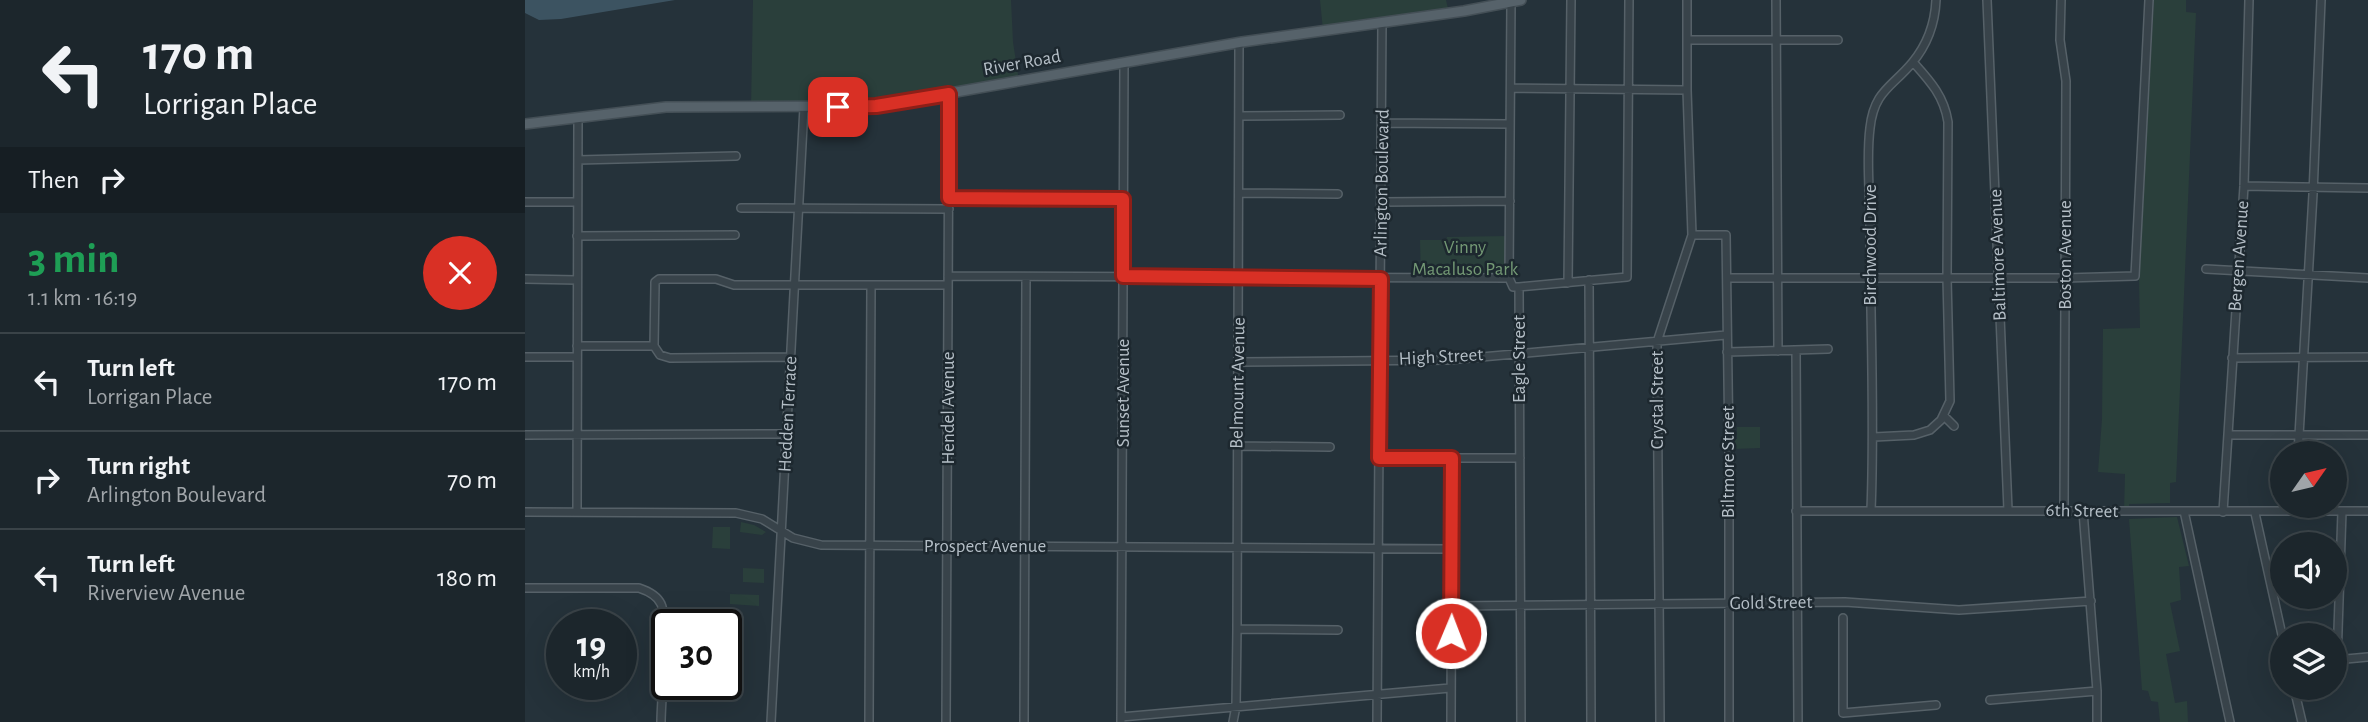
<!DOCTYPE html>
<html lang="en">
<head>
<meta charset="utf-8">
<style>
	:root { --surface:#1c262c; --page:#252e34; --text:#f1f3f6; --muted:#a0a5a9; --line:#3a4348 }
	body { margin:0; font-family:"Alegreya Sans",sans-serif; background:var(--page); color:var(--text); height:100vh; display:flex; flex-direction:column; font-size:26px; white-space:nowrap }
	* { box-sizing:border-box; margin:0 }
	p { font-size:23px; color:var(--muted) }
	.icon { flex:none; width:38px; height:38px; fill:none; stroke:currentColor; stroke-width:2; stroke-linecap:round; stroke-linejoin:round }
	.map { position:relative; flex:1; overflow:hidden }
	.panel { display:flex; flex-direction:column; background:var(--surface); width:525px }
	.panel>* { flex:none }
	.top-card { background:#1c262c; color:var(--text); overflow:hidden }
	.needle { width:46px; rotate:56deg }
	.tools { position:absolute; left:1745px; top:441px; display:grid; gap:14px }
	.tools a { display:grid; place-items:center; width:77px; height:77px; border-radius:50%; background:var(--surface); box-shadow:0 7px 28px #0002,0 0 0 2px var(--line); font-size:35px }
	.speed { position:absolute; left:21px; top:609px; display:flex; gap:14px; font-size:35px; font-weight:700; text-align:center }
	.speed>* { display:grid; place-content:center; width:91px; height:91px; border-radius:50%; background:var(--surface); box-shadow:0 7px 28px #0002,0 0 0 2px var(--line); line-height:1 }
	.speed small { font-size:18px; font-weight:400 }
	.speed .limit { border:4px solid #111; border-radius:10px; background:#fff; color:#111 }
	.pin { position:absolute; display:grid; place-items:center; width:60px; height:60px; color:#fff; margin:-30px; border-radius:14px; box-shadow:0 4px 10px #0006 }
	.me { position:absolute; width:77px; margin:-38px; rotate:1deg; stroke-linejoin:round; filter:drop-shadow(0 0 5px #0008) }
	.turn { display:flex; align-items:center; gap:24px; height:147px; padding:0 28px; font-size:32px }
	.turn .icon { width:91px; height:91px; stroke-width:2.5 }
	.turn b { display:block; font-size:49px; line-height:60px }
	.then { display:flex; align-items:center; height:66px; padding:0 28px; background:#0003; gap:14px; font-size:26px }
	.round { display:grid; place-items:center; flex:none; width:74px; height:74px; border-radius:37px; background:var(--page) }
	.headline { display:flex; align-items:center; justify-content:space-between; height:119px; padding:0 28px }
	h1 { font-size:42px; font-weight:600; line-height:52px; color:#1e9e55 }
	ul { padding:0; list-style:none }
	li { display:flex; align-items:center; gap:21px; height:98px; padding:0 28px; border-top:2px solid var(--line) }
	li div { flex:1 }
	li b { display:block; font-size:26px }
	li em { font-style:normal }
	main { display:flex; flex:1; min-height:0 }
	.map>svg:first-child { display:block }
	.green { fill:#2a3f3b }
	.water { fill:#3c5361 }
	.lines { fill:none; stroke-linecap:round; stroke-linejoin:round }
	.minor-casing { stroke:#566168; stroke-width:10 }
	.major-casing { stroke:#444f56; stroke-width:12 }
	.minor { stroke:#38434a; stroke-width:7 }
	.major { stroke:#56626a; stroke-width:9 }
	.route-casing { stroke:#8d1f18; stroke-width:18 }
	.route { stroke:#d93025; stroke-width:12 }
	.labels { text-anchor:middle; dominant-baseline:central; stroke-width:5; stroke-linejoin:round; paint-order:stroke }
	.street-label { font-size:19px; fill:#b4bec6; stroke:#1d282f }
	.park-label { font-size:19px; fill:#749975; stroke:#1d282f }
</style>
</head>
<body>
<main>
<section class="panel">
<div class="top-card">
<div class="turn"><svg class="icon" aria-label="left" viewBox="0 0 24 24"><path d="M17 20v-9H6M10 6l-5 5 5 5"/></svg><div><b>170 m</b>Lorrigan Place</div></div>
<div class="then">Then<svg class="icon" aria-label="right" viewBox="0 0 24 24"><path d="M7 20v-9h11M14 6l5 5-5 5"/></svg></div>
</div>
<div class="headline"><div><h1>3 min</h1><p>1.1 km · 16:19</p></div><a class="round" style="background:#d93025;color:#fff"><svg class="icon" aria-label="close" viewBox="0 0 24 24"><path d="M6 6l12 12M18 6L6 18"/></svg></a></div>
<ul>
<li><svg class="icon" aria-label="left" viewBox="0 0 24 24"><path d="M17 20v-9H6M10 6l-5 5 5 5"/></svg><div><b>Turn left</b><p>Lorrigan Place</p></div><em>170 m</em></li>
<li><svg class="icon" aria-label="right" viewBox="0 0 24 24"><path d="M7 20v-9h11M14 6l5 5-5 5"/></svg><div><b>Turn right</b><p>Arlington Boulevard</p></div><em>70 m</em></li>
<li><svg class="icon" aria-label="left" viewBox="0 0 24 24"><path d="M17 20v-9H6M10 6l-5 5 5 5"/></svg><div><b>Turn left</b><p>Riverview Avenue</p></div><em>180 m</em></li>
</ul>
</section>
<div class="map">
<svg width="1843" height="722" viewBox="0 0 1843 722">
	<rect width="100%" height="100%" fill="#25323a"/>
	<path class="green" d="M228 0H486L488 42 494 81 375 102 226 107Z
		M795 0H921L924 13 798 30Z
		M1629 0H1661V12L1671 13 1651 482 1645 483V503L1604 504V512H1599L1600 474 1573 472 1577 419 1578 329 1615 328 1614 281Z
		M984 236V278L896 279 895 240H921L922 237Z
		M1212 427H1235V448L1208 449V439H1212Z
		M1652 517 1664 566 1654 567 1656 600 1645 603 1655 651 1641 654 1650 703 1662 701 1663 722H1635L1633 702 1626 701 1623 691 1617 690 1604 519Z
		M216 522 229 525 241 532 237 535 215 532Z
		M188 527H205V549L187 548Z
		M218 568 239 569V583L218 582Z
		M205 594 234 595V606L205 604Z"/>
	<path class="water" d="M0 0H150L36 19 14 20 0 13Z"/>
	<g class="lines">
		<g class="minor-casing">
			<path id="minor" d="M1251 0 1253 351
				M1462 0 1483 510
				M1536 0 1535 40 1541 81 1539 511
				M986 2 984 278 988 287H994L1102 277 1104 0
				M1163 40H1313
				M986 88 1162 90
				M714 116 815 115
				M858 123 985 124
				M53 160 211 156
				M1719 186 1843 188
				M714 193 813 194
				M424 199H598
				M0 202H52
				M856 202 985 201
				M216 208 424 209
				M1167 235H1201L1204 451V722
				M52 236 210 235
				M1681 269 1843 278
				M423 276 984 278
				M1202 278H1540L1610 276 1624 0
				M0 279 52 280
				M1064 280 1066 722
				M1043 283 1046 0
				M994 287 996 722
				M52 346H129
				M129 346 130 286V282L134 279H191L209 285H423
				M129 346 135 355 145 358 266 357
				M1271 350 1273 722
				M1202 352 1303 349
				M0 357H52
				M1707 358 1843 357
				M714 362 923 360 1201 335
				M1419 416 1429 426
				M0 435 262 434
				M1704 435H1843
				M1349 437 1389 435 1405 430 1416 420 1425 401 1422 278 1423 122C1419 96 1405 81 1388 62
				M712 446 805 447
				M1773 453 1788 194 1796 0
				M854 458H995
				M1346 510C1350 414 1345 319 1345 223 1345 192 1341 159 1345 128 1349 91 1367 87 1387 63 1402 45 1410 23 1411 0
				M1271 511H1843
				M1558 511 1572 691V722
				M1659 511 1705 722
				M0 512 211 513 237 519 268 538 296 545 927 549
				M52 512 53 118
				M1698 512 1719 186 1724 0
				M1730 513 1757 635
				M0 588H114C123 591 132 595 136 604 144 620 136 700 136 722
				M927 606 1320 602 1434 610 1566 601
				M1318 618V713L1411 705
				M712 629 813 630
				M1810 660 1843 657
				M1812 660 1817 511
				M1769 688 1777 722
				M1465 700 1572 691
				M596 717 925 688
				M246 722 279 107
				M344 722 346 285
				M421 722 424 94
				M499 722 501 277
				M596 722 599 63
				M708 722 711 706 712 629 714 43
				M852 722 857 22
				M926 722 927 458
				M1135 722 1132 342 1167 235 1162 90V0"/>
		</g>
		<g class="major-casing">
			<path id="major" d="M0 124 141 107 351 106 717 42 939 11 996 0"/>
		</g>
		<use href="#minor" class="minor"/>
		<use href="#major" class="major"/>
	</g>
	<g class="lines">
		<g class="route-casing">
			<path id="route" d="M313 107 351 106 424 94V198L598 199V276L856 279 854 458H927L926 633"/>
		</g>
		<use href="#route" class="route"/>
	</g>
	<g class="labels">
		<g class="street-label">
			<text transform="translate(497 63) rotate(-10)">River Road</text>
			<text transform="translate(857 183) rotate(-89)">Arlington Boulevard</text>
			<text transform="translate(1345 245) rotate(-90)">Birchwood Drive</text>
			<text transform="translate(1473 255) rotate(-92)">Baltimore Avenue</text>
			<text transform="translate(1540 255) rotate(-90)">Boston Avenue</text>
			<text transform="translate(1714 256) rotate(-86)">Bergen Avenue</text>
			<text transform="translate(916 357) rotate(-3)">High Street</text>
			<text transform="translate(994 359) rotate(-90)">Eagle Street</text>
			<text transform="translate(713 383) rotate(-89)">Belmount Avenue</text>
			<text transform="translate(598 393) rotate(-90)">Sunset Avenue</text>
			<text transform="translate(1132 400) rotate(-90)">Crystal Street</text>
			<text transform="translate(423 408) rotate(-90)">Hendel Avenue</text>
			<text transform="translate(263 414) rotate(-87)">Hedden Terrace</text>
			<text transform="translate(1203 462) rotate(-90)">Biltmore Street</text>
			<text transform="translate(1557 511) rotate(1)">6th Street</text>
			<text x="460" y="546">Prospect Avenue</text>
			<text transform="translate(1246 603) rotate(-1)">Gold Street</text>
		</g>
		<g class="park-label">
			<text x="940" y="247">Vinny<tspan x="940" dy="22">Macaluso Park</tspan></text>
		</g>
	</g>
</svg>
<div class="tools">
<a><svg class="needle" viewBox="-14 -14 28 28"><path d="M0-13l5 13h-10z" fill="#e53935"/><path d="M0 13l5-13h-10z" fill="#a0a5a9"/></svg></a>
<a><svg class="icon" aria-label="sound" viewBox="0 0 24 24"><path d="M4 9h4l5-4v14l-5-4H4zM17 9q2 3 0 6"/></svg></a>
<a><svg class="icon" aria-label="layers" viewBox="0 0 24 24"><path d="M12 4l9 5-9 5-9-5zM3 14l9 5 9-5"/></svg></a>
</div>
<div class="speed"><div>19<small>km/h</small></div><div class="limit">30</div></div>
<div class="pin" style="left:313px;top:107px;background:#d93025"><svg class="icon" aria-label="arrive" viewBox="0 0 24 24"><path d="M6 21V4h12l-3 4 3 4H6"/></svg></div>
<svg class="me" style="left:926px;top:633px" viewBox="-20 -20 40 40"><circle r="17" fill="#d93025" stroke="#fff" stroke-width="3"/><path d="M0-11L8 9 0 5-8 9z" fill="#fff"/></svg>
</div>
</main>
</body>
</html>
